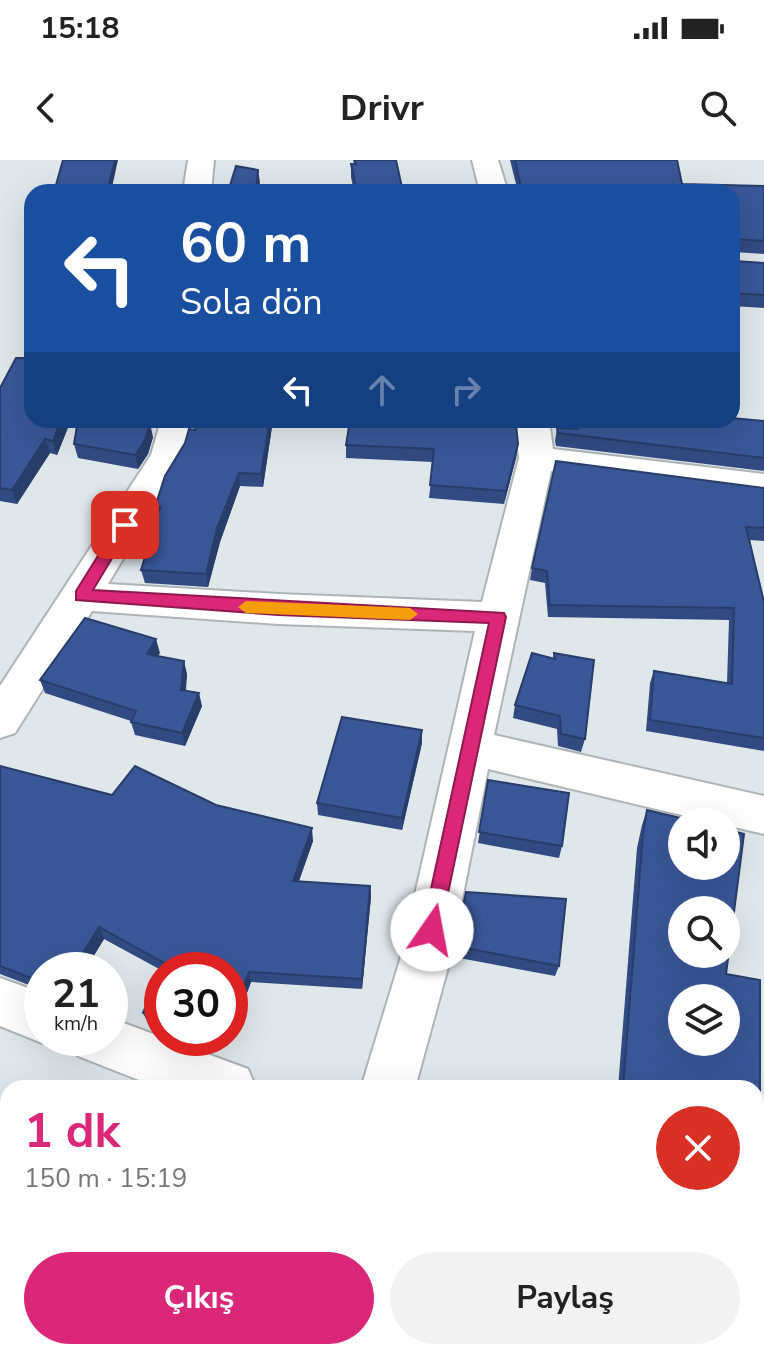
<!DOCTYPE html>
<html lang="tr">
<head>
<meta charset="utf-8">
<style>
	:root { --surface:#fff; --page:#f2f2f2; --text:#222; --muted:#767676; --accent:#db2777 }
	body { margin:0; font-family:"Nunito Sans",sans-serif; background:var(--page); color:var(--text); height:100vh; display:flex; flex-direction:column; font-size:30px; white-space:nowrap }
	* { box-sizing:border-box; margin:0 }
	p { font-size:26px; color:var(--muted) }
	.icon { flex:none; width:44px; height:44px; fill:none; stroke:currentColor; stroke-width:2; stroke-linecap:round; stroke-linejoin:round }
	.map { position:relative; flex:1; overflow:hidden }
	.details { position:absolute; left:0px; top:920px; width:764px; height:280px; display:flex; flex-direction:column; background:var(--surface); border-radius:24px 24px 0 0; box-shadow:0 8px 32px #0002 }
	.details>* { flex:none }
	.hud { position:absolute; left:24px; top:24px; width:716px; height:244px; border-radius:24px; box-shadow:0 8px 32px #0002; background:#1a4fa0; color:#fff; overflow:hidden }
	.controls { position:absolute; left:668px; top:648px; display:grid; gap:16px }
	.controls a { display:grid; place-items:center; width:72px; height:72px; border-radius:50%; background:var(--surface); box-shadow:0 8px 32px #0002; font-size:40px }
	.speed { position:absolute; left:24px; top:792px; display:flex; gap:16px; font-size:40px; font-weight:700; text-align:center }
	.speed>* { display:grid; place-content:center; width:104px; height:104px; border-radius:50%; background:var(--surface); box-shadow:0 8px 32px #0002; line-height:1 }
	.speed small { font-size:20px; font-weight:400 }
	.speed .limit { border:12px solid #d22; background:#fff; color:#111 }
	.pin { position:absolute; display:grid; place-items:center; width:68px; height:68px; color:#fff; margin:-34px; border-radius:16px; box-shadow:0 4px 12px #0006 }
	.me { position:absolute; width:88px; margin:-44px; rotate:12deg; stroke-linejoin:round; filter:drop-shadow(0 0 6px #0008) }
	.turn { display:flex; align-items:center; gap:28px; height:168px; padding:0 24px; font-size:36px }
	.turn .icon { width:104px; height:104px; stroke-width:2.5 }
	.turn b { display:block; font-size:56px; line-height:68px }
	.lanes { display:flex; align-items:center; height:76px; padding:0 24px; background:#0003; justify-content:center; gap:40px; direction:ltr }
	.lanes .off { opacity:.35 }
	.round { display:grid; place-items:center; flex:none; width:84px; height:84px; border-radius:42px; background:var(--page) }
	.summary { display:flex; align-items:center; justify-content:space-between; height:136px; padding:0 24px }
	h1 { font-size:48px; font-weight:700; line-height:60px; color:var(--accent) }
	.button { display:flex; gap:16px; margin-top:auto; padding:16px 24px }
	.button a { flex:1; height:92px; border-radius:48px; background:var(--accent); color:#fff; font-size:32px; font-weight:700; line-height:92px; text-align:center }
	.button a+a { background:var(--page); color:var(--text) }
	.status { display:flex; justify-content:space-between; align-items:center; height:56px; padding:0 40px; background:var(--surface); direction:ltr }
	.status svg { height:22px; fill:currentColor }
	header { display:flex; justify-content:space-between; align-items:center; height:104px; padding:0 24px; background:var(--surface); font-size:36px; font-weight:700 }
	.map>svg:first-child { display:block }
	.lines { fill:none; stroke-linecap:round; stroke-linejoin:round }
	.minor-casing { stroke:#adb4b7; stroke-width:4 }
	.minor { fill:#fff; fill-rule:evenodd }
	.wall { fill:#314b82; fill-rule:evenodd }
	.shaded-wall { fill:#283d6a }
	.building { fill:#395797; stroke:#283d6a; stroke-width:2; fill-rule:evenodd }
	.route { fill:#db2777; stroke:#8e194d; stroke-width:2 }
	.slow { fill:#f59e0b }
</style>
</head>
<body>
<div class="status"><b>15:18</b><svg viewBox="0 0 49 12"><path d="M0 12V9h3v3zM5 12V6h3v6zM10 12V3h3v9zM15 12V0h3v12zM26 1h20v11H26zM47 4h2v5h-2z"/></svg></div>
<header><svg class="icon" aria-label="back" viewBox="0 0 24 24"><path d="M15 5l-7 7 7 7"/></svg>Drivr<svg class="icon" aria-label="search" viewBox="0 0 24 24"><circle cx="10" cy="10" r="6"/><path d="M15 15l6 6"/></svg></header>
<div class="map">
<svg width="764" height="1200" viewBox="0 0 764 1200">
	<rect width="100%" height="100%" fill="#e0e7eb"/>
	<g class="lines">
		<g class="minor-casing">
			<path id="minor" d="M188 0H214L211 32H183Z
				M472 0H498L508 32H480Z
				M161 260H195L185 295 108 424 278 434 482 442 519 298 515 260H549L553 289 764 314V338L551 311 494 575 764 636V674L726 665V662H711L488 609 450 800 415 928H361L400 800 475 471 278 464 92 451 15 573 0 578V526L151 295Z
				M0 818 42 833V878H54L42 883 0 866Z
				M110 858 248 909 256 928H159L78 896 70 878H110Z
				M756 1039 764 1042V1100L756 1097Z
				M272 1192H334L331 1200H269Z"/>
		</g>
		<use href="#minor" class="minor"/>
	</g>
	<path class="wall" d="M353 0H396L403 32H354L351 17V4H354Z
		M510 0H677L682 24 764 26V94L734 92V101L764 103V148L732 146V32H518Z
		M0 228 71 260 57 295 50 293 17 344 0 341Z
		M197 260H273L263 327 240 326 220 382 208 427 145 423 141 410 157 357 155 347 195 270Z
		M568 260H732L764 261V311L556 286 555 281 557 268 571 269Z
		M482 262 518 284 516 298 504 344 429 338 433 302 346 298V285Z
		M153 277 148 294 138 309 78 298 74 284Z
		M764 328V381L750 380 764 442V591L646 571 650 523 654 511 727 523 729 460 548 457 545 423 530 420 532 408Z
		M160 493 157 496 187 514 186 531 202 546 185 586 135 575 131 562V561L45 533 40 520Z
		M554 493 585 579 581 592 558 586 557 569 513 558 515 545 553 499Z
		M422 583 402 670 318 655 317 643Z
		M0 606 112 635 216 645 313 681 299 721 370 726 371 737 362 829 251 822 227 886 199 878H230L162 810V868L148 863 143 853 161 810 104 779 85 810H42V830L0 814Z
		M488 620 562 686 559 698 478 683Z
		M647 650 697 662H682V706H726V669L744 674 726 814 760 820V979L756 983V928H618L637 688 642 665ZM682 750H726V794H682ZM682 838H726V882H682Z
		M455 786 559 806 555 816 454 797Z
		M510 1192H666L667 1200H531L510 1198Z"/>
	<path class="shaded-wall" d="M115 0H118L111 32H107Z
		M258 10 260 22 258 32H256Z
		M61 260H71L57 295 53 281Z
		M270 260H273L263 327 261 314Z
		M150 263 153 277 148 294 138 309 135 295Z
		M45 279 50 293 17 344 12 330Z
		M518 284 516 298 504 344 506 331Z
		M239 313 240 326 220 382 208 427 206 414 217 368Z
		M156 479 160 493 150 507 147 494Z
		M184 501 187 514 184 543 181 530Z
		M199 533 202 546 185 586 182 573Z
		M422 570V583L402 670V658Z
		M312 668 313 681 295 732 293 721Z
		M370 726 371 737 362 829V819Z
		M99 767 104 779 85 810H72Z
		M249 812 251 822 227 886 225 878H230V861Z
		M93 1192H103L100 1200H90Z"/>
	<path class="building" d="M63 0H115L107 32H54Z
		M355 0H396L403 32H357L351 4H356Z
		M515 0H677L682 24 764 26V81L734 79V101L764 103V135L732 133V32H522Z
		M236 6 258 10 256 32H228Z
		M16 198H32V260H61L53 281 45 279 12 330 0 328V228Z
		M732 258 764 261V298L558 273 557 268 578 269 575 260H732Z
		M78 260H124L150 263 145 280 135 295 74 284Z
		M197 260H270L261 314 239 313 217 368 206 414 141 410 160 347H155L165 316 185 283 189 269 195 270Z
		M350 260H482V262L516 264 518 284 506 331 430 325 434 289 346 285Z
		M556 301 764 328V368L746 367 764 442V578L650 560 654 511 732 524 734 448 550 445 547 411 532 408Z
		M85 458 156 479 147 494 184 501 181 530 199 533 182 573 131 562 136 551 40 520Z
		M532 493 555 499 554 493 594 500 585 579 561 574 560 556 515 545Z
		M342 557 422 570 402 658 317 643Z
		M0 606 112 635 135 606 216 645 312 668 293 721 370 726 362 819 249 812 230 861V810H162V859L143 853 164 803 99 767 72 810H42V826L38 824 36 820 0 806Z
		M488 620 569 633 562 686 479 672Z
		M647 650 697 662H682V706H726V669L744 674 726 814 760 820V979L756 978V928H623L643 673ZM682 750H726V794H682ZM682 838H726V882H682Z
		M466 732 566 739 559 806 455 786Z
		M8 1164V1192H93L90 1200H0V1180Z
		M353 1192H478L477 1200H351Z
		M514 1192H666L667 1200H579L514 1194Z"/>
	<path class="route" d="M125 360 132 365 93 430 504 453 506 457 439 776 432 779 425 776 422 770 489 463 278 455 76 440V431L119 362Z"/>
	<path class="slow" d="M246 441 410 448 418 454 410 460 246 453 238 447Z"/>
</svg>
<div class="controls">
<a><svg class="icon" aria-label="sound" viewBox="0 0 24 24"><path d="M4 9h4l5-4v14l-5-4H4zM17 9q2 3 0 6"/></svg></a>
<a><svg class="icon" aria-label="search" viewBox="0 0 24 24"><circle cx="10" cy="10" r="6"/><path d="M15 15l6 6"/></svg></a>
<a><svg class="icon" aria-label="layers" viewBox="0 0 24 24"><path d="M12 4l9 5-9 5-9-5zM3 14l9 5 9-5"/></svg></a>
</div>
<div class="speed"><div>21<small>km/h</small></div><div class="limit">30</div></div>
<div class="pin" style="left:125px;top:365px;background:#d93025"><svg class="icon" aria-label="arrive" viewBox="0 0 24 24"><path d="M6 21V4h12l-3 4 3 4H6"/></svg></div>
<svg class="me" style="left:432px;top:770px" viewBox="-20 -20 40 40"><circle r="19" fill="#fff"/><path d="M0-13L10 11 0 6-10 11z" fill="#db2777"/></svg>
<div class="hud">
<div class="turn"><svg class="icon" aria-label="left" viewBox="0 0 24 24"><path d="M17 20v-9H6M10 6l-5 5 5 5"/></svg><div><b>60 m</b>Sola dön</div></div>
<div class="lanes"><svg class="icon" aria-label="left" viewBox="0 0 24 24"><path d="M17 20v-9H6M10 6l-5 5 5 5"/></svg><svg class="icon off" aria-label="ahead" viewBox="0 0 24 24"><path d="M12 20V5M6 11l6-6 6 6"/></svg><svg class="icon off" aria-label="right" viewBox="0 0 24 24"><path d="M7 20v-9h11M14 6l5 5-5 5"/></svg></div>
</div>
<section class="details">
<div class="summary"><div><h1>1 dk</h1><p>150 m · 15:19</p></div><a class="round" style="background:#d93025;color:#fff"><svg class="icon" aria-label="close" viewBox="0 0 24 24"><path d="M6 6l12 12M18 6L6 18"/></svg></a></div>
<div class="button"><a>Çıkış</a><a>Paylaş</a></div>
</section>
</div>
</body>
</html>
